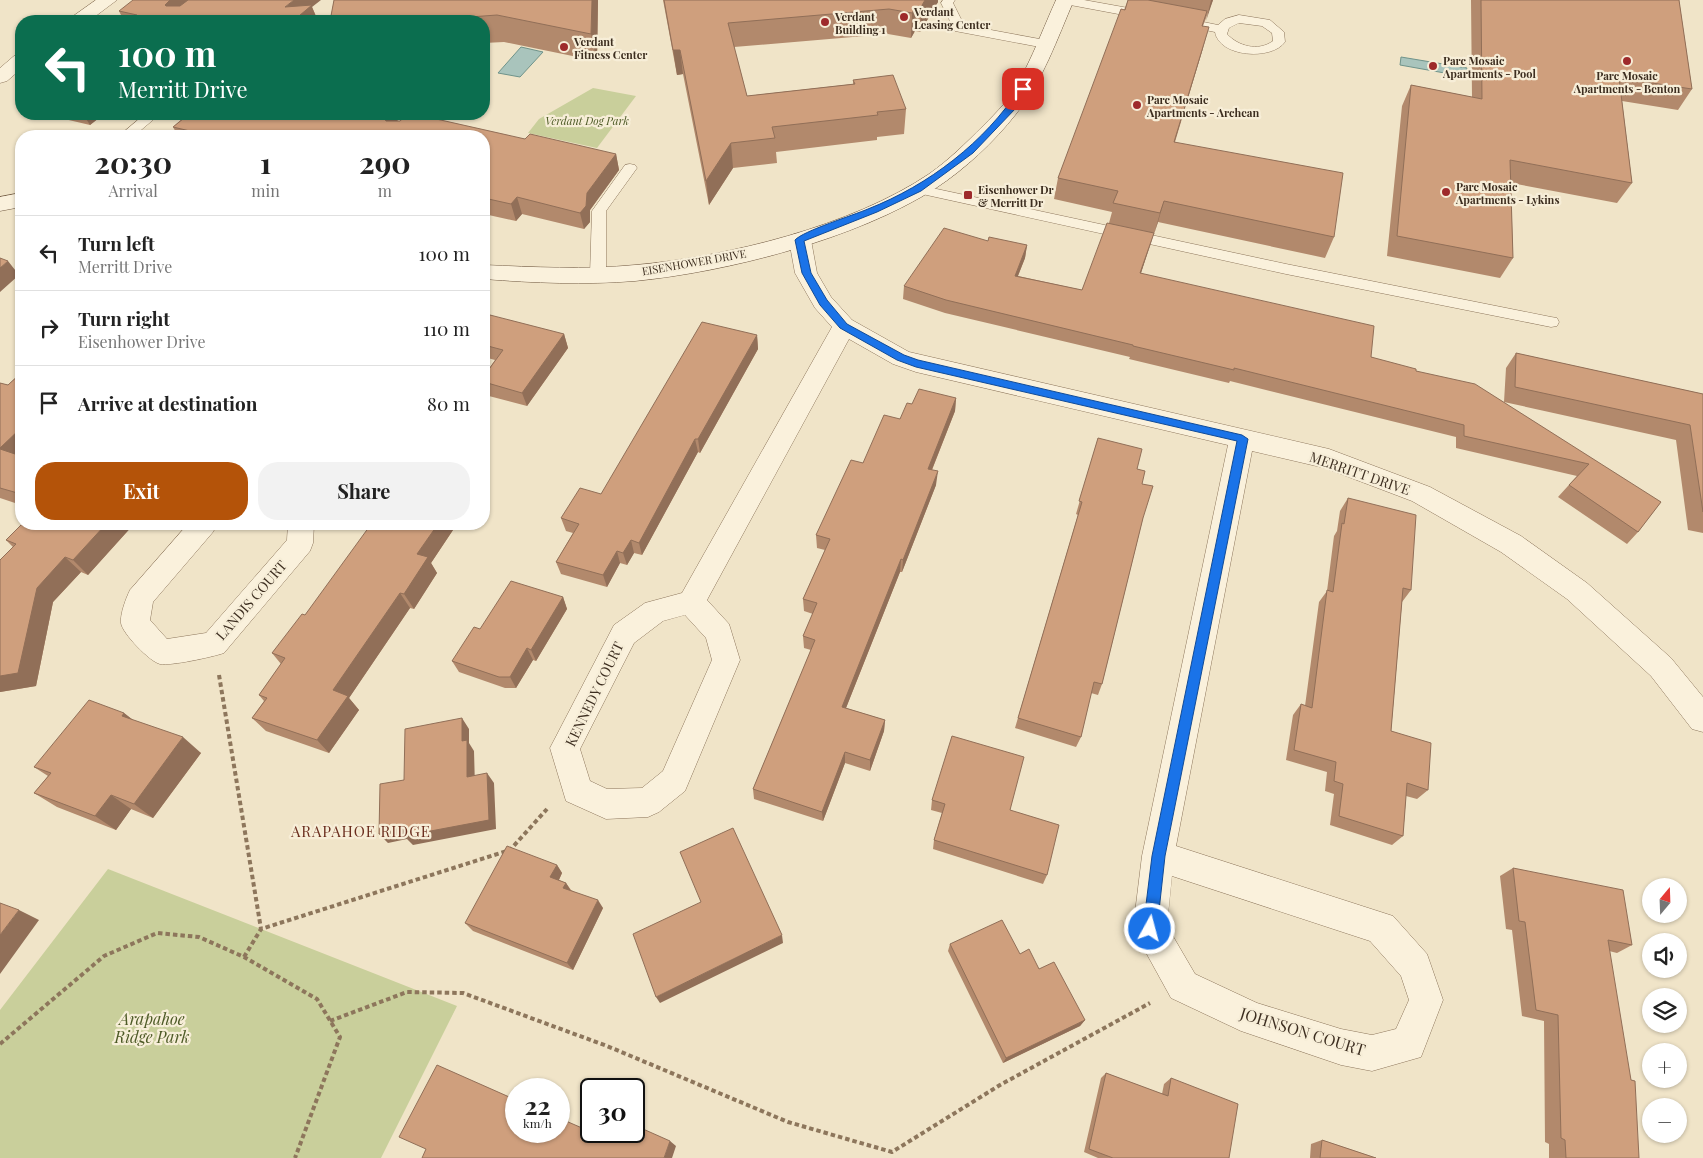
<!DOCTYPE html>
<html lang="en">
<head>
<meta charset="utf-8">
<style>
	:root { --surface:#fff; --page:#f2f2f2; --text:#222; --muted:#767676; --line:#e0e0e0; --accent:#b45309 }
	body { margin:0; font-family:"Playfair Display",serif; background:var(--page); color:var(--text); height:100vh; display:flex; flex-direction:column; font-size:19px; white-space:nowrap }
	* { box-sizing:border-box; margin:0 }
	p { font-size:16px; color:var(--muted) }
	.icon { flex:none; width:28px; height:28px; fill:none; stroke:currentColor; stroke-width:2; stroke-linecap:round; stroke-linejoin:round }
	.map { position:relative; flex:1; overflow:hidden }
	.drawer { position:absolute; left:15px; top:130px; width:475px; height:400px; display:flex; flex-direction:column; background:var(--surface); border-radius:20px; box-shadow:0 1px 4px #0004 }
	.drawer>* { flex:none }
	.guide { position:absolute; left:15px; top:15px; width:475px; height:105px; border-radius:20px; box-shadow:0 1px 4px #0004; background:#0b6e4f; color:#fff; overflow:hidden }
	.needle { width:32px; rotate:19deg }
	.tools { position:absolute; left:1642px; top:878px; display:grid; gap:10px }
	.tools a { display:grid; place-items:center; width:45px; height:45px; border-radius:50%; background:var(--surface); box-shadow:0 1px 4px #0004; font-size:25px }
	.speed { position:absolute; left:505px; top:1078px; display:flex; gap:10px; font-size:25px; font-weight:700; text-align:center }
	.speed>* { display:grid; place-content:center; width:65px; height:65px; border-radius:50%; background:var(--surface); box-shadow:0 1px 4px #0004; line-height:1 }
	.speed small { font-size:12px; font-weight:400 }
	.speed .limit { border:2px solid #111; border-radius:8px; background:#fff; color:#111 }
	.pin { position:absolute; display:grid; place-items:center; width:42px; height:42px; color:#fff; margin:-21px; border-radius:10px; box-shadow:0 2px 8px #0006 }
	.me { position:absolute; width:55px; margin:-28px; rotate:7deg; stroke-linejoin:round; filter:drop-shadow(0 0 4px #0008) }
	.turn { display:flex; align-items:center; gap:18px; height:105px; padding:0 20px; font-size:22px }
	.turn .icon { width:65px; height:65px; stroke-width:2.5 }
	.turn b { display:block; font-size:35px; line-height:42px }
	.eta { display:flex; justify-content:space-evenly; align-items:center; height:85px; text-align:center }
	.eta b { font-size:30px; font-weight:700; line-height:35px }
	.cta { display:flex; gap:10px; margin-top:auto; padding:10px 20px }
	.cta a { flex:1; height:58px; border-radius:20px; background:var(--accent); color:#fff; font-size:20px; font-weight:700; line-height:58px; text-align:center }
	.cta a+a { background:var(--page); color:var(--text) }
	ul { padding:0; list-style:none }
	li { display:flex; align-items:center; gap:15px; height:75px; padding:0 20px; border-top:1px solid var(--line) }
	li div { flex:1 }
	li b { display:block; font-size:19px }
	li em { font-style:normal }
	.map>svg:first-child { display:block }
	.green { fill:#c9cf9b }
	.water { fill:#a9c4bc; stroke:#6f938a }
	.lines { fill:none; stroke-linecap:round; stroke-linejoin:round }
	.lane-casing { stroke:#8d765c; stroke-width:1 }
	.street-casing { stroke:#8d765c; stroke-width:1 }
	.secondary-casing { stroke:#6f573f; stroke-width:1 }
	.path { stroke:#8d765c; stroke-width:4; stroke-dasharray:4.5 3; stroke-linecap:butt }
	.lane { fill:#faf1dc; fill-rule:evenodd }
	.street { fill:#faf1dc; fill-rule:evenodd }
	.secondary { fill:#faf1dc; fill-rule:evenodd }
	.wall { fill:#b2896c }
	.shaded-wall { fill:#916f58 }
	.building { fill:#cf9f7d; stroke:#916f58 }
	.route { fill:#1a73e8; stroke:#114b97 }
	.poi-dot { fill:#9e2a2b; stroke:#f7eed8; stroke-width:2 }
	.labels { text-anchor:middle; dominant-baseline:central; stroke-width:4.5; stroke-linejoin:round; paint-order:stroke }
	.far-poi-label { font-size:11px; font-weight:bold; fill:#3d2e20; stroke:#f7eed8; text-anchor:start }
	.far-park-label { font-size:11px; font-style:italic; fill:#4d5a26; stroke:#f7eed8 }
	.far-street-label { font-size:11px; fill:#3d2e20; stroke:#f7eed8 }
	.street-label { font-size:14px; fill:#3d2e20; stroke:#f7eed8 }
	.neighbourhood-label { font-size:15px; letter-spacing:1px; fill:#6b2e1e; stroke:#f7eed8 }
	.near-park-label { font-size:16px; font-style:italic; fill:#4d5a26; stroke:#f7eed8 }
	.near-street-label { font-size:16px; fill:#3d2e20; stroke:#f7eed8 }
</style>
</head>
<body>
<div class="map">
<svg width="1703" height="1158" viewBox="0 0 1703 1158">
	<rect width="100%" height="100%" fill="#f0e4c8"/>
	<path class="green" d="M593 88 636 96 597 148 528 133 539 119Z
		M108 869 457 1006 381 1158H0V1010Z"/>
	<path class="water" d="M521 47 543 52 520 77 498 73Z
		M1401 57 1467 68V77L1400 65Z"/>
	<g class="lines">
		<g class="lane-casing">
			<path id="lane" d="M943 0H955L953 3 964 25 1045 40 1051 44 1045 48 955 31 941 3Z
				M1059 0H1084L1145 11 1151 15 1145 19 1065 4Z
				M1239 15 1270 20 1284 32 1285 42C1271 61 1219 57 1215 32L1175 24 1173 21 1179 17 1218 25 1225 19ZM1239 23 1262 26 1272 33 1273 41C1258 52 1238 46 1227 34L1229 28Z
				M145 114H160L134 136H119Z
				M630 164 635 165 637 168 606 211V275L603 279 598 280 593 279 590 275 592 211 625 165Z
				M918 185 1286 264 1551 317 1557 318 1559 322 1557 326 1551 327 1286 274 913 192 911 189 913 186Z"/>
		</g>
		<g class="street-casing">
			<path id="street" d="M96 0H117L89 21H69L72 17Z
				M21 54V69L7 81 0 83V68L14 56Z
				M800 233 808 235 811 240 817 273 831 297 852 320 909 352 1329 449 1430 487 1521 536 1587 583 1671 658 1703 697V732L1692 729 1651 676 1567 599 1501 552 1412 501 1325 468 1252 451 1176 846 1393 916 1427 954 1443 1000 1421 1057 1372 1071 1341 1065 1241 1031 1171 998 1133 929 1142 856 1228 445 916 372 893 364 849 339 707 600 729 624 740 660 685 791 659 812 648 817 606 819 566 801 550 748 614 625 645 603 682 593 832 327 815 308 795 273 789 240 792 235ZM685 615 706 638 712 660 663 771 642 788 607 789 590 781 580 749 634 643 663 621ZM1172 876 1370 941 1401 976 1409 1000 1396 1029 1372 1035 1341 1029 1257 1003 1195 974 1167 926Z
				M188 524H217L213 532 153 602 150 620 167 639 206 633 287 540 288 524H314L313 543 310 551 224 653C212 657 171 666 160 664 150 662 122 633 121 623 120 614 126 598 130 590Z"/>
		</g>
		<g class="secondary-casing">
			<path id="secondary" d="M1056 0H1074C1057 39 1043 81 1016 114 994 142 965 169 936 188 857 239 727 272 635 281 585 285 534 283 484 279V265C534 267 585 270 635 265 727 257 852 226 929 174 949 160 966 143 983 126 990 119 997 112 1004 104 1027 74 1040 35 1056 0Z
				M21 193V207L0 211V197Z"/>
		</g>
		<path class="path" d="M219 675 261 929
			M244 957 261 929 510 850 547 809
			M330 1021 407 992 463 993 607 1046 788 1122 892 1152 1000 1085 1150 1003
			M0 1044 104 956 157 933 199 937 244 957 317 999 340 1037 295 1158"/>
		<use href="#lane" class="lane"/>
		<use href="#street" class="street"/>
		<use href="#secondary" class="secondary"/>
	</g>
	<path class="wall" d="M334 0H598L597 61 504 42 484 43V21H330Z
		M663 0H938V2L920 32 915 31 911 38 888 34 734 47 747 96 853 84V80L906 109 904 134 877 137V140L776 152 777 163 733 168 709 205 683 74 677 75Z
		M1128 0H1213L1203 26V48L1175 142 1334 237 1325 258 1158 222 1154 234H1153L1141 273 1371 357 1416 371 1661 502 1638 532 1627 544 1558 497 1577 476 1456 448V437L1230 381 1229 383 1129 359 1130 357 945 313 903 299 904 286 988 241 1027 245 1025 258 1018 276 1082 290 1109 223 1112 212 1054 199 1058 178Z
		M1471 0H1679L1692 89 1678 110 1622 101 1632 183 1617 203 1511 183 1513 258 1500 278 1387 256 1402 106 1411 85 1472 97Z
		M312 7 318 21H124L119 11Z
		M43 114H104L90 125Z
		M165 114H395L398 121 525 139 616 154 619 170 590 210V222L584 229 522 214 516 221 484 214V136H178L173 127 183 118Z
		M484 323 564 334 568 348 527 406 485 395 484 391V376L495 360 484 357Z
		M757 335 758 349 700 453 698 452 642 555 634 553 627 565 620 563 607 587 561 574 556 562 573 533 566 531 561 518 601 494Z
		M1516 353 1703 394V533L1688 530 1676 440 1504 402 1506 368Z
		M21 373V505L0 498V383L8 385Z
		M956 398 955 411 932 470 936 485 902 572H900L846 708 885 720 884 731 870 771 845 763 823 821 754 799 753 789 811 650 804 648 803 636 813 614 804 611 803 599 825 550 817 548 816 535 863 463 900 419 912 404Z
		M1098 438 1137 469 1142 484 1143 518 1102 684 1098 695 1091 693 1081 737 1076 747 1015 728 1078 515 1076 514Z
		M1348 498 1411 590 1402 602 1391 731 1428 790 1417 799 1406 796 1403 836 1392 845 1330 825 1334 794 1325 791 1327 772 1286 760 1293 715 1301 704 1305 706 1319 602 1327 591 1334 536 1337 531 1340 511Z
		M22 524H134L88 575 81 572 53 602 36 686 0 692V560L13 547 6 540Z
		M377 524H450L453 530 431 563 437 573 414 609 410 608 349 698 359 710 329 753 266 731 252 718 264 701 259 695 281 664 272 653 305 615Z
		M563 597 567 609 536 661 533 660 516 688H505L459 672 452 661 480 629Z
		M124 713 133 720 201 753 153 818 131 809 116 830 57 807 34 793 48 776 34 767Z
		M932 800 1010 810 1047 875 1043 884 933 849 934 840 942 813 931 810Z
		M557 865 562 873 559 880 566 883 571 890 603 908 573 970 473 931 465 923Z
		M1513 868 1632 945 1617 953 1609 951 1639 1158H1549V1144L1545 1142 1544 1021 1522 1016 1512 930 1506 929 1500 876Z
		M950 944 1020 954 1039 969 1085 1020 1080 1026 1003 1063 948 951Z
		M1106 1073 1162 1094 1164 1084 1171 1078 1229 1158H1098L1084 1152 1101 1078Z
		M1322 1140 1376 1158H1310L1311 1144Z"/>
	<path class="shaded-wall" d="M170 0H196L173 21 165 5Z
		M294 0H321L312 7 318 21H291L285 7Z
		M592 0H598L597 61 591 34Z
		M925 0H938V2L920 32 921 7Z
		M1211 0H1213L1206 21Z
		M916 7 915 31 911 38 912 13Z
		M1209 27 1203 48 1168 163 1174 142Z
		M673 50H680L683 74 677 75Z
		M83 114H104L90 125Z
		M388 114H395L399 126 391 135 384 118Z
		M731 143 733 168 709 205 706 181Z
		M616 154 619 170 590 210V222L584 229 580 213 587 193Z
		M517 197 522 214 516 221 511 204Z
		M1164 201 1158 222 1154 234 1160 213Z
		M1154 233 1150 246 1137 285 1140 273Z
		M1027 245 1025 258 1013 288 1015 276Z
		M8 261 19 275 0 292V268Z
		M564 334 568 348 527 406 522 393Z
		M757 335 758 349 700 453 698 439Z
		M956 398 955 411 927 482 928 469Z
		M21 428V459L0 450V448Z
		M695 439 698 452 642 555 639 543Z
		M938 471 936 485 902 572 903 560Z
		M106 524H134L88 575 73 560Z
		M438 524H450L453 530 431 563 437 573 414 609 404 594 417 554Z
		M631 540 634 553 627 565 623 553Z
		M617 551 620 563 607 587 603 575Z
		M65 557 81 572 53 602 36 686 0 692V676L37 588Z
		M901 559 900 572 842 718V707Z
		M400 593 410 608 349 698 359 710 329 753 317 740 333 690Z
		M563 597 567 609 536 661 531 650Z
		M527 648 533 660 516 688 510 677Z
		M124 713 143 728 122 716Z
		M462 718 469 729V743L474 751 475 787 467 777 462 741Z
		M885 720 884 731 870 771V760Z
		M183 737 201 753 153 818 134 804Z
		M845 752V763L823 821 822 812Z
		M487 773 494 783 496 829 413 845 407 839 388 843 379 834 404 828Z
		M111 795 131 809 116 830 95 816Z
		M557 865 562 873 556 886 550 877Z
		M566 883 571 891 563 888Z
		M598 900 603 908 573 970 567 963Z
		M19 910 39 920 0 974V935Z
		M782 935 783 943 660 1003 656 997Z
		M1085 1020 1080 1026 1003 1063 1006 1058Z
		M670 1141 676 1146 672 1158H664Z"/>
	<path class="building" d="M133 0H170L165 5 166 6H180L188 0H294L285 7 312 5 293 21H129L137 15 119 11Z
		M334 0H592L591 34 497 15 415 21H330Z
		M664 0H925L921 7H916L912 13 889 9 728 23 747 96 855 84 853 80 893 75 906 109 877 112 878 115 772 127 775 138 731 143 706 181 680 50H673Z
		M1128 0H1148L1207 11 1202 26 1209 27 1174 142 1343 173 1334 237 1164 201 1160 213 1113 203 1118 191 1058 178 1121 9 1125 10Z
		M1481 0H1679L1692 89 1619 78 1632 183 1510 160 1513 258 1397 236 1411 85 1482 99Z
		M189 114H388L384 118 386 121H400L408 114H414L525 139 530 134 616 154 587 193 586 206 580 213 517 197 511 204 484 198V136H211L173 127Z
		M1107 223 1154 233 1140 273 1374 326 1371 357 1416 369V371L1475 384 1661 502 1638 532 1569 485 1589 464 1464 436V425L1234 368V370L1133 346V345L946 300 904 286 944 228 988 241 989 237 1027 245 1015 276 1082 290Z
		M0 258 8 261 0 268Z
		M490 315 564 334 522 393 484 382V376L503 350 484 345V323Z
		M702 322 757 335 698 439H695L639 543 631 540 623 553 617 551 603 575 556 562 579 524 561 518 580 488 601 494Z
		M1516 353 1703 394V512L1690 425 1515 387Z
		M21 373V428L0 448V383L8 385Z
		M919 389 956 398 928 469 938 471 903 560 901 559 842 707 885 720 870 760 845 752 822 812 753 789 815 640 803 636 817 603 803 599 830 539 816 535 851 460 863 463 884 415 900 419 907 403 912 404Z
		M1098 438 1142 449 1137 469 1145 471 1142 484 1153 486 1143 518 1102 684 1094 682 1081 737 1018 718 1082 502 1079 501Z
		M0 449 21 456V494L0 488Z
		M1348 498 1416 515 1411 590 1403 588 1391 731 1431 743 1428 790 1407 783 1403 836 1339 816 1343 784 1334 781 1336 762 1294 750 1301 704 1312 708 1327 590 1333 592 1342 523 1344 524Z
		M22 524H106L73 560 65 557 37 588 18 673 0 676V560L16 544 6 540Z
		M377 524H438L417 554 428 557 404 594 400 593 333 690 348 696 317 740 252 718 267 698 259 695 285 658 272 653 302 614 305 615 369 527 373 528Z
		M511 581 563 597 531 650 527 648 510 677H499L452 661 474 627 480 629Z
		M89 700 124 713 122 716 183 737 134 804 111 795 95 816 34 793 51 773 34 767Z
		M462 718V741L467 740V777L487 773 489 820 404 836V828L379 834 380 784 404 780 405 729Z
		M952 736 1024 757 1010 810 1059 825 1047 875 934 840 945 804 932 800Z
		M733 828 782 935 656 997 633 934 701 902 680 852Z
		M507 846 557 865 550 877 566 883 563 888 598 900 567 963 465 923Z
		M1513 868 1623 890 1632 945 1608 940 1631 1080 1635 1081 1639 1158H1566L1565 1140 1561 1138 1558 1015 1536 1010 1525 922 1519 921Z
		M0 903 19 910 0 935Z
		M1002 920 1020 954 1029 949 1039 969 1054 962 1085 1020 1006 1058 950 944Z
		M437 1065 516 1100V1131H559V1118L612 1141 616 1131H634V1125L670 1141 664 1158H422L426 1149 399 1137Z
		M1106 1073 1168 1096 1171 1078 1238 1104 1229 1158H1113L1089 1149Z
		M1322 1140 1376 1158H1320Z"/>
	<path class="route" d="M1020 88 1027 89 1016 108 973 153 921 191 877 212 804 241 811 273 827 300 847 324 904 355 918 360 1242 435 1248 439 1165 856 1157 929 1155 934 1150 936 1145 934 1143 929 1152 856 1237 441 916 367 897 360 840 328 820 305 802 273 795 240C803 231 854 215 868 209 929 185 985 142 1020 88Z"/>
	<g class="poi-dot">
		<circle cx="904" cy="17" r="5"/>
		<circle cx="825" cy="22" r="5"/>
		<circle cx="564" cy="47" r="5"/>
		<circle cx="1627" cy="61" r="5"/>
		<circle cx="1433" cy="66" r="5"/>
		<circle cx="1137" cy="105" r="5"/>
		<circle cx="1446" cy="192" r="5"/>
		<rect x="963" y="190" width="10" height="10" rx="2.5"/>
	</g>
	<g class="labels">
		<g class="far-poi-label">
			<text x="914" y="11">Verdant<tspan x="914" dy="13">Leasing Center</tspan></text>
			<text x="835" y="16">Verdant<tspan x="835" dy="13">Building 1</tspan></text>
			<text x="574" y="41">Verdant<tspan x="574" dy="13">Fitness Center</tspan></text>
			<text x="1443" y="60">Parc Mosaic<tspan x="1443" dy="13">Apartments - Pool</tspan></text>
			<text x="1627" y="75" text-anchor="middle">Parc Mosaic<tspan x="1627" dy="13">Apartments - Benton</tspan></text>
			<text x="1147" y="99">Parc Mosaic<tspan x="1147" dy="13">Apartments - Archean</tspan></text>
			<text x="1456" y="186">Parc Mosaic<tspan x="1456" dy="13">Apartments - Lykins</tspan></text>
			<text x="978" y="189">Eisenhower Dr<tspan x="978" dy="13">&amp; Merritt Dr</tspan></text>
		</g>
		<g class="far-park-label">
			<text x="587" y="120">Verdant Dog Park</text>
		</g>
		<g class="far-street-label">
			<text transform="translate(694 262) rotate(-10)">EISENHOWER DRIVE</text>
		</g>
		<g class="street-label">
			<text transform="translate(1360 473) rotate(19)">MERRITT DRIVE</text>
			<text transform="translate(251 600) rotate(-49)">LANDIS COURT</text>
			<text transform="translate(594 694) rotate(-64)">KENNEDY COURT</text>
		</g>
		<g class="neighbourhood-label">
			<text x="361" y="831">ARAPAHOE RIDGE</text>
		</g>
		<g class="near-park-label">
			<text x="152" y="1018">Arapahoe<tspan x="152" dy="18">Ridge Park</tspan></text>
		</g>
		<g class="near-street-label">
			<text transform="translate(1303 1031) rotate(17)">JOHNSON COURT</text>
		</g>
	</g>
</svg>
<div class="tools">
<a><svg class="needle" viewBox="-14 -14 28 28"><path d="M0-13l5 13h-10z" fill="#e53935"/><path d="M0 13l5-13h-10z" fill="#767676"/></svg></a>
<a><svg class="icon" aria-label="sound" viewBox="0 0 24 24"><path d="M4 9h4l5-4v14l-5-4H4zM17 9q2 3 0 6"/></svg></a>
<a><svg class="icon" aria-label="layers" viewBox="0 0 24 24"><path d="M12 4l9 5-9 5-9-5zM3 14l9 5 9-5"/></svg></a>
<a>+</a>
<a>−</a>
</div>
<div class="speed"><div>22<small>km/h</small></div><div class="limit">30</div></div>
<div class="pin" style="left:1023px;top:89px;background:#d93025"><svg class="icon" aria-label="arrive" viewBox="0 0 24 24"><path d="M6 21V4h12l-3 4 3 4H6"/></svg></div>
<svg class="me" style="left:1150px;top:929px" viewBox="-20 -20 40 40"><circle r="17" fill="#1a73e8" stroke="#fff" stroke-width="3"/><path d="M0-11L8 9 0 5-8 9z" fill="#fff"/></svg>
<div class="guide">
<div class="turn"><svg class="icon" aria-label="left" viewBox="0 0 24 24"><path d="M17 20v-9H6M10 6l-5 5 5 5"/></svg><div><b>100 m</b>Merritt Drive</div></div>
</div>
<section class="drawer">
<div class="eta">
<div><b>20:30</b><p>Arrival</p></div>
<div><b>1</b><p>min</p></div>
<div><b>290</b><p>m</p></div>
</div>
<ul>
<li><svg class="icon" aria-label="left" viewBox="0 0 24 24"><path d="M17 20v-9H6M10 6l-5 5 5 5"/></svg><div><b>Turn left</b><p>Merritt Drive</p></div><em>100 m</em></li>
<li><svg class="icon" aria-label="right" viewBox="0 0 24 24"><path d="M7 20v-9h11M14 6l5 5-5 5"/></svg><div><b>Turn right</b><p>Eisenhower Drive</p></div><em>110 m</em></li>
<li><svg class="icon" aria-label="arrive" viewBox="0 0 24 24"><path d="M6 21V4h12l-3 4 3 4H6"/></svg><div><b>Arrive at destination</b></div><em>80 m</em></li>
</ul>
<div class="cta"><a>Exit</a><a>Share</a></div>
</section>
</div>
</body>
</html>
